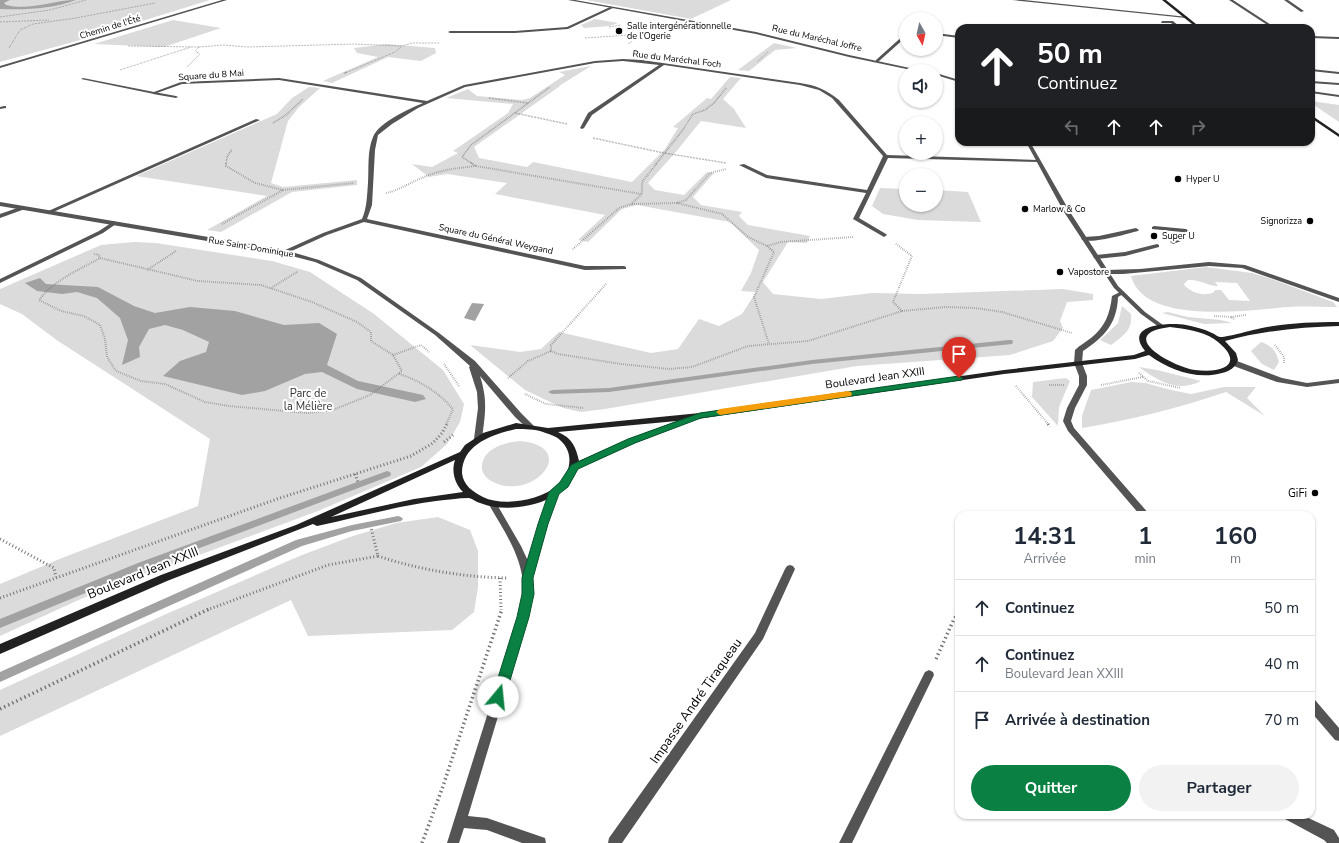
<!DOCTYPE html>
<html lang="fr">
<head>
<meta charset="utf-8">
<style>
	:root { --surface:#fff; --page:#f2f2f3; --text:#1f2937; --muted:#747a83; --line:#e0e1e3; --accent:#0b8043 }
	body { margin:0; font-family:"Nunito Sans",sans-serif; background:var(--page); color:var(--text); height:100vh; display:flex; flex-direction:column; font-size:15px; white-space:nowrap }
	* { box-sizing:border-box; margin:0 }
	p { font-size:13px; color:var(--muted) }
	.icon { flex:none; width:22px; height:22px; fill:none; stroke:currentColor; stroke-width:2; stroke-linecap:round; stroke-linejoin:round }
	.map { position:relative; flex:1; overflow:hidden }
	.drawer { position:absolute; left:955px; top:511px; width:360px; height:308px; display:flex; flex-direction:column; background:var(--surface); border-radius:12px; box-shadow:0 1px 3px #0004 }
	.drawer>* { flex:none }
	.top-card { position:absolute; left:955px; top:24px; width:360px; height:122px; border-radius:12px; box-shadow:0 1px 3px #0004; background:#202124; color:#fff; overflow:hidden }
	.needle { width:26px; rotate:172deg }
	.controls { position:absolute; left:899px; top:12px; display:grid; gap:8px }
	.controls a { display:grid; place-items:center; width:44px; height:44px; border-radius:50%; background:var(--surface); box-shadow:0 1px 3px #0004; font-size:20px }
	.pin { position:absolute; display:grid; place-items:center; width:34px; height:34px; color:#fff; margin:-41px -17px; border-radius:50% 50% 50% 0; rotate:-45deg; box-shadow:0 0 4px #0007 }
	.pin .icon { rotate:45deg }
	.me { position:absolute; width:44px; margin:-22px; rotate:17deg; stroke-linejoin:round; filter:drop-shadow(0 0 3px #0008) }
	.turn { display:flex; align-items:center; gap:14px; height:84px; padding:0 16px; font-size:18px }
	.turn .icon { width:52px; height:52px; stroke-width:2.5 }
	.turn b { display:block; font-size:28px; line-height:34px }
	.lanes { display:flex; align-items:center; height:38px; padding:0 16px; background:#0003; justify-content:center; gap:20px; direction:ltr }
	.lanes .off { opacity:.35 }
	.eta { display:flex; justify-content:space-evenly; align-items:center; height:68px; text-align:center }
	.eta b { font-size:24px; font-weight:700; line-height:28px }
	.primary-button { display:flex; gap:8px; margin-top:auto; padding:8px 16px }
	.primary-button a { flex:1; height:46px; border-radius:24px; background:var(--accent); color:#fff; font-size:16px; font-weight:700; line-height:46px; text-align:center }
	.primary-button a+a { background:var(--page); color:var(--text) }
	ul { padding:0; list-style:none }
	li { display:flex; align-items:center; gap:12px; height:56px; padding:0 16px; border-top:1px solid var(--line) }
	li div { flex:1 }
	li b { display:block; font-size:15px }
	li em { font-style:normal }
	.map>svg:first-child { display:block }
	.green { fill:#dbdbdb; fill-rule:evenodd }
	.water { fill:#a2a2a2 }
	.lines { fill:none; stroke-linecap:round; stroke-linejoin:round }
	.stream { fill:#a2a2a2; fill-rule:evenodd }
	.path-far4 { stroke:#767676; stroke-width:1; stroke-dasharray:0.5 1; stroke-linecap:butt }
	.path-far3 { stroke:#767676; stroke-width:1.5; stroke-dasharray:0.5 1; stroke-linecap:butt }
	.path-far2 { stroke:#767676; stroke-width:2; stroke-dasharray:0.5 1.5; stroke-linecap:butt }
	.path-far1 { stroke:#767676; stroke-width:3; stroke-dasharray:1 2.5; stroke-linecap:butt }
	.path { stroke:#767676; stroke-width:3.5; stroke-dasharray:1.5 3; stroke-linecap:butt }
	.service { fill:#545454; fill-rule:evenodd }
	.minor { fill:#545454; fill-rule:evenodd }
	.tertiary { fill:#545454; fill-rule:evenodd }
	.secondary { fill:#212121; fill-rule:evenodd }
	.route { fill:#0b8043; stroke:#07532c }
	.slow { fill:#f59e0b }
	.poi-dot { fill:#000; stroke:#fff; stroke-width:1.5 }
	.labels { text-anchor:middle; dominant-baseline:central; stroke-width:4; stroke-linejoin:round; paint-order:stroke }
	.far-poi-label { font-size:9px; fill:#000; stroke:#fff; text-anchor:start }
	.far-street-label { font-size:9px; fill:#000; stroke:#fff }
	.street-label { font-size:11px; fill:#000; stroke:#fff }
	.park-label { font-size:11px; fill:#323232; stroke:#fff }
	.poi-label { font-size:11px; fill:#000; stroke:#fff; text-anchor:end }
	.near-street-label { font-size:13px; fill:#000; stroke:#fff }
</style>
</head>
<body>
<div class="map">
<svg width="1339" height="843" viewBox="0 0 1339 843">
	<rect width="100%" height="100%" fill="#fff"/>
	<path class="green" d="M0 0H210L84 39 0 62Z
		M586 0H731L691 19Z
		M595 19 618 23 610 26 584 28 581 25Z
		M173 20 221 28 164 47 94 44Z
		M774 43 797 48 775 50 749 71 738 70Z
		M386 44 435 48 436 53 421 61 388 57 332 83 323 81 378 57 357 53 354 48Z
		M591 66 559 86H560L474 147 479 158 527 167 533 162 632 182 665 149 678 128 673 127 707 98 711 99 730 77 741 78 723 99 734 109 746 128 701 121 675 153 648 183 655 190 684 195 707 172 714 173 693 197 701 205 742 212 739 216 748 225 810 236 807 243 788 242 763 282 773 294 821 299 872 293 921 294 1063 289 1093 294V300L1067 302 1060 321 1063 328 1053 341 1010 355 857 366 605 409 581 412 563 408 525 390 470 345 520 352 541 349 559 332 651 353 678 349 699 319 719 326 742 314 756 292 741 291 751 273 759 250 730 222 637 205 622 209 588 242 578 240 605 215 495 194 507 183 447 174 429 177 412 164 432 167 458 153 453 151 508 113 513 104 446 98 468 89 477 96 522 100 530 98 565 75 559 72Z
		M309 87 320 88 299 107 288 121 271 183 283 187 357 180V185L292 192 221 232 207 230 267 196 136 176 277 114 292 98Z
		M1311 101 1339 105V122L1311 103Z
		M880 188 906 189V205H936V190L968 192 981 222 918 220 883 214 872 206Z
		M134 242 156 243 272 261 310 272 374 314 443 370 464 404 460 422 447 444 421 467 318 511 83 598 0 636V584L62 558 198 506 210 439 58 341 22 314 0 304V289L101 245Z
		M1206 267 1252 273 1272 279 1333 302 1337 307C1320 307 1304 306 1288 307 1249 310 1144 326 1131 276ZM1188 280C1200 279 1208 286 1218 286L1215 282 1237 283 1250 301 1229 300 1221 290H1215L1214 292C1204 297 1193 293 1185 286L1184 284Z
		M1122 306 1131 314C1133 330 1123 336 1111 345L1100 340 1118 323Z
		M1168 312 1188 317 1221 320 1232 323 1204 324 1162 313Z
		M1261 342C1272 346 1276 351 1279 362L1274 370 1262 364 1251 351Z
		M1139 367 1157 370 1201 381C1177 393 1158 381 1139 367Z
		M1066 378 1070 381 1059 407 1058 426 1032 397 1033 382Z
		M1131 382 1145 383 1171 390 1191 394 1224 387H1256L1247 398 1265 416 1226 392C1179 408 1131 420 1082 428V416L1091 390Z
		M520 441C581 447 533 502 493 482 487 479 481 473 482 466 483 448 506 442 520 441Z
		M438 517 470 530 478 551V587L474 612 452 630 308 636 291 600 0 736V690L164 615 302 555 350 537 396 523Z"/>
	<path class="water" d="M0 0H10L4 3 6 5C30 11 53 0 76 0 52 9 26 10 0 9Z
		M40 278 46 284 98 287 134 306 155 313 190 307 235 311 284 325 319 323 337 334 327 365 358 381 423 395 426 399 415 402 357 389 322 372 305 374 265 391 242 395 163 376 180 361 206 352 209 342 183 330 165 325 149 329 139 347 140 357 122 365 128 340 120 318 97 298 77 292 62 294 37 291 25 283Z
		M472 303 484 304 475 321 464 318Z"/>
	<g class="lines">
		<path class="stream" d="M1009 340H1012L1013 342 1012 344 812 364 609 392 552 394 548 392 552 390 609 388 812 360Z
			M387 471 390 472 391 474 390 476 144 569 0 628V619L138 563Z
			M398 516 401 517 403 519 401 521 352 531 302 546 0 682V672L296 540 352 525Z"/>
		<path class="path-far4" d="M0 17 50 10 86 0
			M0 22 49 20
			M609 27 621 25
			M585 38 660 33
			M628 44 642 34
			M128 46 199 47
			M9 48 20 30 33 24 76 18 155 3
			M757 62 768 52
			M187 67 200 54 195 51 199 47 223 45 248 47 354 44 402 46 412 43H440
			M120 70 191 47
			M345 73 395 52 401 47"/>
		<path class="path-far3" d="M344 73 347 72
			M489 98 528 103
			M515 113 567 124
			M273 123 286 115 303 99
			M593 138 664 153 726 163
			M226 164 227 157 232 149
			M473 164 462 157 471 145 550 87
			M656 164 682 131 693 114 705 110 714 103 726 88"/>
		<path class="path-far2" d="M471 163 476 166 641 194
			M283 190 354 183
			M386 193C400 190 411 182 424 177 440 170 458 168 476 166
			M677 203 722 214 748 237 767 246 774 252 754 297 769 344
			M632 204 677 203 686 200 710 173 726 169
			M222 224 283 190 255 183 226 166V163
			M896 244 912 256 893 302 902 311
			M767 246 781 242 853 237
			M573 249 619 208 631 204 642 194V182L657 163
			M94 254 99 255 100 258
			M100 258 198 281 261 285 312 302 357 322 371 332V341L393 355 402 371 370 395 333 410 307 413 229 406 205 402 165 384 141 381 116 371 107 357 105 339 100 325 84 316 61 311 39 300C54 280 79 270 100 258Z
			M147 270 176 251
			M606 284 551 345V351L558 354 621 364 669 369 692 367 748 346 808 341 902 311 946 307 975 308 1002 312 1072 333
			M271 288 297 272
			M1214 316 1231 317
			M1234 319 1231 317 1246 315
			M1275 345 1284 357V363
			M393 355 421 345 429 352
			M444 364 459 386
			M1139 373 1148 381 1181 388
			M399 374C421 381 438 392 453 409L446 425
			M508 378 528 361 551 351
			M1049 385H1064
			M1101 385 1143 377
			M1016 386 1049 425
			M525 394 546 404 584 408"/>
		<path class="path-far1" d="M1048 424 1050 427
			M444 442 453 435
			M355 474 358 482
			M0 539 54 568 56 577
			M378 556C420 570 463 577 507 578
			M500 578 501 610
			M0 598 277 499 411 456 433 443 442 433 447 424
			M207 610 328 565 378 556 371 528"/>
		<path class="path" d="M936 659 954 619 959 613
			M0 709 209 609
			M422 843 442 789 502 609"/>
		<path class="service" d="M1284 0H1288L1304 11 1301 12Z
			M1162 21H1173L1181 28H1177L1171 23H1161Z
			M936 33 959 36V38L936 35Z
			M905 34H906V37L878 62H876V60Z
			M1311 81 1339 83V85L1311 83Z
			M1311 91 1339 95V97L1311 93Z
			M154 92 176 96 178 97 176 98 153 94V92Z
			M23 206 26 208 25 209 0 218V214Z
			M1154 226 1186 229 1189 231 1181 241 1173 244 1170 242C1174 238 1177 239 1182 232L1152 229V227Z
			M1136 228 1139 230 1138 231C1126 234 1090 245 1081 239L1084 237 1099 236Z
			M1157 244 1159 245V247L1125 256 1096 259 1093 257 1096 255 1125 252Z
			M1209 262 1245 265 1339 298V302L1242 268 1209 266 1123 274H1106L1103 272 1106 270 1140 269Z
			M1122 291 1125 293 1118 297C1117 324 1104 337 1083 351L1082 363 1087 376V385L1075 408 1071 421 1074 428 1150 515H1140L1068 431 1063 421 1067 408 1079 385V376L1074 363 1075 350C1080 345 1086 342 1091 338 1105 327 1110 314 1112 296Z
			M1231 361H1237L1282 378 1307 383 1339 379V383L1307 387 1277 382 1231 365 1230 363Z
			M929 670 933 672 934 675 852 843H839L925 672Z
			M1311 699 1315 700 1339 728V741L1335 740 1311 712Z"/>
		<path class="minor" d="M1012 0H1024L1188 17 1186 18Z
			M1229 0H1233L1276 28H1272Z
			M610 7 613 8 568 29 515 33H450L448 32 450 31H515L567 27Z
			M1311 36 1339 37V39L1311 38Z
			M623 59 642 60 800 83C815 85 827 90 839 100L887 155 1038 160 1040 161 1038 162 888 158 859 218 886 234 887 235 884 237 853 219 866 193 766 178 739 165 744 164 767 175 867 190 883 156 832 98 819 90 800 85 664 65 592 115 584 128 582 129 580 128 588 113 659 65 623 61 595 63 465 87 418 108 392 124 378 135 375 150 372 205 367 219 585 266H624L626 267V269L585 270 364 222 327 235 285 254 282 252 283 251 323 233 362 219C367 208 367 195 368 183 369 168 367 151 373 137 379 122 409 109 423 103L279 80 182 84 154 94 81 79 83 78 154 92 181 82 279 78 427 101 464 85 595 61Z
			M1311 69 1339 72V74L1311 71Z
			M4 106H6V108L0 109V107Z
			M256 119 260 120 51 213 46 212Z
			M114 221 117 223 116 224 103 233 0 283V279L99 231Z
			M554 489 557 490 558 492 548 524 532 579 533 595 528 617 468 816 487 818 545 838 546 843H522L487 830 464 828 459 843H447L518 617C520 610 522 603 523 596 526 561 504 531 488 503L489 501H495L521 546 528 561 550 492 551 490Z
			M790 565 793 566 795 569 763 639 622 843H608L609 838 755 633 785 569 787 566Z
			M1283 815H1302L1334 830 1339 838V843H1327L1324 840 1285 819Z"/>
		<path class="tertiary" d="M222 0H227L0 68V66Z
			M568 0H575L756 32 849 55 924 71H916L849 57 756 34Z
			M936 73 959 80V82L936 75Z
			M1026 142H1030L1070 212 1118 286 1145 312 1163 325 1164 326 1163 327H1159L1141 314 1114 288 1064 212Z
			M0 202 285 250 319 260 361 278 439 333 475 361 521 413 534 426 533 428H527L515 417 480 376C488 401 485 414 482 439L481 441H475L474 439 478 408 477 392 469 367 470 366 435 335 357 280 315 262 284 254 0 206Z"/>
		<path class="secondary" d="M1162 0H1166L1201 28H1197Z
			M1311 115 1339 134V137L1311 118Z
			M1339 322V326C1300 327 1262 331 1225 341L1236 353 1238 360C1235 368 1230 371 1222 373 1197 380 1169 370 1149 355L1135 359 1004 374 690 420 689 422 635 443 577 469C567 500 524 511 495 507 490 506 485 505 480 503 476 502 473 499 469 498 458 498 447 500 436 501 396 506 356 518 317 526L313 524 167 581 0 654V644L161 575 296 525 460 452 465 445 483 433 516 423 548 428 700 413 1004 370 1134 355 1145 351C1123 324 1169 322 1186 325 1195 327 1204 329 1212 333 1215 334 1218 337 1220 337 1224 338 1256 329 1262 328 1288 323 1313 322 1339 322ZM1170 327C1185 329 1202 331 1214 339 1247 363 1224 374 1195 370 1171 366 1114 334 1170 327ZM677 421 629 439 579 461C576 447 572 438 558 432ZM516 429C525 429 535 429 543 432 548 434 556 436 560 440 575 453 571 474 556 487 539 500 503 507 483 497 473 492 463 485 462 473 462 444 493 434 516 429ZM455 460C451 472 455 484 463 492L414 499 331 517Z"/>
	</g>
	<path class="route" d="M959 376 963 378 962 380 701 418 635 443 578 469 568 487 559 494 548 524 533 578 534 594 529 617 505 697 503 701 498 703 494 701 492 697 517 617 522 594V578L538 524 549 492 560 482 571 465 628 439 700 413Z"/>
	<path class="slow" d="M848 391 851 392 852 394 851 396 720 415 716 412 720 409Z"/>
	<g class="poi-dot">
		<circle cx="619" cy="31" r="4"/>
		<circle cx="1178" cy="179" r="4"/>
		<circle cx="1025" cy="209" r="4"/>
		<circle cx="1310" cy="221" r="4"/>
		<circle cx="1154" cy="236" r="4"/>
		<circle cx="1060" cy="272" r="4"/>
		<circle cx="1315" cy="493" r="4"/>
	</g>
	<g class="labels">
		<g class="far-poi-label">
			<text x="627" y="26">Salle intergénérationnelle<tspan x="627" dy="10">de l’Ogerie</tspan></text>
			<text x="1186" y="179">Hyper U</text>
			<text x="1033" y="209">Marlow &amp; Co</text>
			<text x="1302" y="221" text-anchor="end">Signorizza</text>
			<text x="1162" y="236">Super U</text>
			<text x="1068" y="272">Vapostore</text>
		</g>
		<g class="far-street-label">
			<text transform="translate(110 27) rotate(-17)">Chemin de l'Été</text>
			<text transform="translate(817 38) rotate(13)">Rue du Maréchal Joffre</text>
			<text transform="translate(677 59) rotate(7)">Rue du Maréchal Foch</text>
			<text transform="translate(211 75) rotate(-4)">Square du 8 Mai</text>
			<text transform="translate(496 239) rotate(12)">Square du Général Weygand</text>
			<text transform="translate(251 247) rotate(10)">Rue Saint-Dominique</text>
		</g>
		<g class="street-label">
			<text transform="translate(875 378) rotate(-8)">Boulevard Jean XXIII</text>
		</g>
		<g class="park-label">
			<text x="308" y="393">Parc de<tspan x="308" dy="13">la Mélière</tspan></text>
		</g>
		<g class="poi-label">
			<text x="1307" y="493">GiFi</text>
		</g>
		<g class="near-street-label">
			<text transform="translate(143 573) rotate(-22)">Boulevard Jean XXIII</text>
			<text transform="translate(696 701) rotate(-55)">Impasse André Tiraqueau</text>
		</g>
	</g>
</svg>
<div class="controls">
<a><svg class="needle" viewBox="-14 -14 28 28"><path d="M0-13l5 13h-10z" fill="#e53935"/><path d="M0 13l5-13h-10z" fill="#747a83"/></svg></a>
<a><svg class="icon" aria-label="sound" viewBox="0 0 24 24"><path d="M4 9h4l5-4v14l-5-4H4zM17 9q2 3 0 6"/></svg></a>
<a>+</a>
<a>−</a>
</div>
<div class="pin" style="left:959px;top:378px;background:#d93025"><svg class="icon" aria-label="arrive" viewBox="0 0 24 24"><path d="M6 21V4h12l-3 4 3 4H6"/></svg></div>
<svg class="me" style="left:498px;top:697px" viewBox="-20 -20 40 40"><circle r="19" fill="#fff"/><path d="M0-13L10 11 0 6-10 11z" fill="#0b8043"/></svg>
<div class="top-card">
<div class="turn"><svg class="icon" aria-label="ahead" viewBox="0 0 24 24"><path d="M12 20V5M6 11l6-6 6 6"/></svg><div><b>50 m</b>Continuez</div></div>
<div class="lanes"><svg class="icon off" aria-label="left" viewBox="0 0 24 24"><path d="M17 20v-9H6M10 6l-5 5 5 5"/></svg><svg class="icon" aria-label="ahead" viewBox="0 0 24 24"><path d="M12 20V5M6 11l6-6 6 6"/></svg><svg class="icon" aria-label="ahead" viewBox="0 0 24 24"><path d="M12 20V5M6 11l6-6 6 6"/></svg><svg class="icon off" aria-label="right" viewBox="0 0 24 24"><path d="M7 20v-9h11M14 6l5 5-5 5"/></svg></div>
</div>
<section class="drawer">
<div class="eta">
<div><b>14:31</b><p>Arrivée</p></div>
<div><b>1</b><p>min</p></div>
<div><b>160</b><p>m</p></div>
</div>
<ul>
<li><svg class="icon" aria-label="ahead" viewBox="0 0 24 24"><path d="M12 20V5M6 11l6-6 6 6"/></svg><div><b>Continuez</b></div><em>50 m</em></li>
<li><svg class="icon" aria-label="ahead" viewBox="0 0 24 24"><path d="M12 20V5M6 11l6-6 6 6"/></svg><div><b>Continuez</b><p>Boulevard Jean XXIII</p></div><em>40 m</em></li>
<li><svg class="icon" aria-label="arrive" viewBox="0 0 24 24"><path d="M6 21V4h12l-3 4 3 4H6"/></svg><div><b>Arrivée à destination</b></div><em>70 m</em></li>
</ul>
<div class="primary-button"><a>Quitter</a><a>Partager</a></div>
</section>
</div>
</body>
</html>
